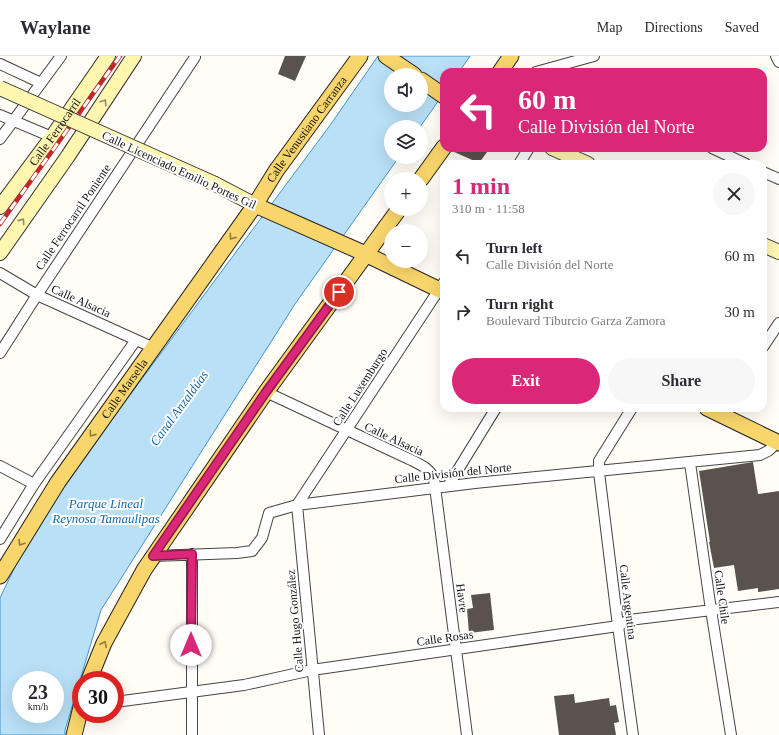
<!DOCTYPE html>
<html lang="en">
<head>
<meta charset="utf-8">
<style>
	:root { --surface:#fff; --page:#f7f7f7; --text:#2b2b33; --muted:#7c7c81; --line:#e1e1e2; --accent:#db2777 }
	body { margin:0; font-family:"Times New Roman",serif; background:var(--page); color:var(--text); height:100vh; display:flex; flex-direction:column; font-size:15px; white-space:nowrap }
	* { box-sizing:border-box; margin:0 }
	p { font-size:13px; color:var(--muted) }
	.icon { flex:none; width:22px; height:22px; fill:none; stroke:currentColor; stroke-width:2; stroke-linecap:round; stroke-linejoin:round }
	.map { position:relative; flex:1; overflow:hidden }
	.details { position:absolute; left:440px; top:104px; width:327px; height:252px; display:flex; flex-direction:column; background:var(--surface); border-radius:12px; box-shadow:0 4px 16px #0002 }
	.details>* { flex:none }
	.top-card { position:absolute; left:440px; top:12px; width:327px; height:84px; border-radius:12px; box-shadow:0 4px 16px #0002; background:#db2777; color:#fff; overflow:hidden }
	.tools { position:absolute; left:384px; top:12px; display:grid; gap:8px }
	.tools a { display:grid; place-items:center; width:44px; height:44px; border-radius:50%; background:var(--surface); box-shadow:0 4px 16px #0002; font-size:20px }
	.speed { position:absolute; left:12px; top:615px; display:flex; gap:8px; font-size:20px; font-weight:700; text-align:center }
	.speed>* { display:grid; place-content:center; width:52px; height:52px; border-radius:50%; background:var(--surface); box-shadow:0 4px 16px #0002; line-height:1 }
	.speed small { font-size:10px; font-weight:400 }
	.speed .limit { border:6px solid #d22; background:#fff; color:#111 }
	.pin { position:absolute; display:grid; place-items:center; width:34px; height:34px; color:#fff; margin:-17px; border:2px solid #fff; border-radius:50%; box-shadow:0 1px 4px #0007 }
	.me { position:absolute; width:44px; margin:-22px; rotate:0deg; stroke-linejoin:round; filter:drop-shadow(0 0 3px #0008) }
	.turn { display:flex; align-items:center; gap:14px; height:84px; padding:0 12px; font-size:18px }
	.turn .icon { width:52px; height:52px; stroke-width:2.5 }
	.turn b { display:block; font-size:28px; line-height:34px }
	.round { display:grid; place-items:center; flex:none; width:42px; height:42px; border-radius:21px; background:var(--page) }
	.summary { display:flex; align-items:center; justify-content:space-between; height:68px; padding:0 12px }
	h1 { font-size:24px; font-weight:800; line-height:30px; color:var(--accent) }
	.cta { display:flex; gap:8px; margin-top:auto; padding:8px 12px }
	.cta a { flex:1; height:46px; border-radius:24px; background:var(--accent); color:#fff; font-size:16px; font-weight:800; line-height:46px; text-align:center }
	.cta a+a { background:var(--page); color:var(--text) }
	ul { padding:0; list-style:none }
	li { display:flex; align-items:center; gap:12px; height:56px; padding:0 12px }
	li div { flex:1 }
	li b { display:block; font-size:15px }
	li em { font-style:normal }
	header { display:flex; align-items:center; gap:24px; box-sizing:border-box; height:56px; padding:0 20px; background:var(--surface); border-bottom:1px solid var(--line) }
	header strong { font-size:19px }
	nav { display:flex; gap:22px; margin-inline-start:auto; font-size:14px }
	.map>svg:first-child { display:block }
	.water { fill:#b9e0f7; stroke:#3f96cf; fill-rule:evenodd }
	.building { fill:#5a524d }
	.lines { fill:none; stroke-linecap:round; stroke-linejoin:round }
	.street-casing { stroke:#444; stroke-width:12 }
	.secondary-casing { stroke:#333; stroke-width:16 }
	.primary-casing { stroke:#222; stroke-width:17 }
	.street { stroke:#fff; stroke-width:10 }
	.secondary { stroke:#fff6b0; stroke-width:14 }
	.primary { stroke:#f9d66b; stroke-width:15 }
	.rail-casing { stroke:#c4262e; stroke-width:4.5 }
	.rail { stroke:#fff; stroke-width:3; stroke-dasharray:9; stroke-linecap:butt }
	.secondary-bridge-casing { stroke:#333; stroke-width:16; stroke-linecap:butt }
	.secondary-bridge { stroke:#fff6b0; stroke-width:14 }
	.oneway { stroke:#948f68 }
	.oneway2 { stroke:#917d42 }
	.route-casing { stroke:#8e194d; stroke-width:10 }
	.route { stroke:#db2777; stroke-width:7 }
	.labels { text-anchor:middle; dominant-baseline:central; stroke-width:4; stroke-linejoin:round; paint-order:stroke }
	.street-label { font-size:12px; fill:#111; stroke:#fff }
	.water-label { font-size:13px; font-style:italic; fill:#1768a6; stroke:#fff }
</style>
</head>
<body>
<header>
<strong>Waylane</strong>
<nav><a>Map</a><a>Directions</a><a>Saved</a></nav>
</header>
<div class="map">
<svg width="779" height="679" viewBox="0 0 779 679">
	<rect width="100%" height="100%" fill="#fffdf5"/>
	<path class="water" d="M378 0H470L459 16H444V37L420 71H391V101H399L295 248 101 554 65 674V679H0V542L22 496 66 425 331 68ZM391 19H421V49H391ZM21 624H55V658H21Z"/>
	<path class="building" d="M285 0H306L295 25 278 18Z
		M453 92H490L479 107 452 95Z
		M753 406 758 438 779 435V533L758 536V532L738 535 734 509 714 512 709 486H710L699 415Z
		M490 537 494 574 469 577 467 553 473 552 471 539Z
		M574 638 575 647 609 642 610 650 616 649 619 666 614 667 616 679H559L554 640Z"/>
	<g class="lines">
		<g class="street-casing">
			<path id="street" d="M776 0 779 6
				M0 8 41 27
				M536 16 594 0
				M0 59 52 81
				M0 83 61 0
				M712 92 746 108
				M519 108 529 92
				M763 116 779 123
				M0 217 37 239 154 292
				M763 291 779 267
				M0 297 37 239 195 1
				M266 336 409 403C419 408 430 412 434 423L467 679
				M632 352 599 405V416L618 570 633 679
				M690 407 711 554 731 679
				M0 410 34 428
				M448 430 496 352
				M297 449 444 226
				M297 449 319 679
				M0 483 34 428 136 284
				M192 498V679
				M153 500 237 497 252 495 262 482 269 457 297 449 475 427 760 399 768 395 778 386
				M115 646 244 629 312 614 618 570 629 564 779 546"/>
		</g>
		<g class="secondary-casing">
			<g id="secondary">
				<path d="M552 92 588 108"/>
				<path d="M215 128 255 149"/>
				<path id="s1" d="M0 151 52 81 108 0"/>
				<path d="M763 189 779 196"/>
				<path d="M0 197 68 100 134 0"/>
			</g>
		</g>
		<g class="primary-casing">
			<g id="primary">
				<path d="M386 0 414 19"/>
				<path d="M500 16 511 0"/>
				<path d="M421 24 444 40"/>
				<path d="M421 123 444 91"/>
				<path d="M255 149 359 195 444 236"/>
				<path d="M707 352 779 387"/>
				<path id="s2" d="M0 520 58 426 255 149 276 115 360 0"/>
				<path d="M89 624 104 587 144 514 266 336 399 153"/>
				<path d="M74 679 81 651"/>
			</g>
		</g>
		<use href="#street" class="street"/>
		<use href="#secondary" class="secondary"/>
		<use href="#primary" class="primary"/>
		<g class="rail-casing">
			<path id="rail" d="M0 168 120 0"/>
		</g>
		<use href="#rail" class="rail"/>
		<g class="secondary-bridge-casing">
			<path id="secondary-bridge" d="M0 32 215 128"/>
		</g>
		<use href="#secondary-bridge" class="secondary-bridge"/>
	</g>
	<defs><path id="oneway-chevron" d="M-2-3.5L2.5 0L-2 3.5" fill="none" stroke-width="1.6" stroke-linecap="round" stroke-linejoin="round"/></defs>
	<g class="oneway">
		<use href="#oneway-chevron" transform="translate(104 46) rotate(-57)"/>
		<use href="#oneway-chevron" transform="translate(22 165) rotate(-55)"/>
	</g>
	<g class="oneway2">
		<use href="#oneway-chevron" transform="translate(232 181) rotate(125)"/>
		<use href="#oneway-chevron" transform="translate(92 378) rotate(125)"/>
		<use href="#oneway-chevron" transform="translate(21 487) rotate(122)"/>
		<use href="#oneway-chevron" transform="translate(104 588) rotate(-65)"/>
	</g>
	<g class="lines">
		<g class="route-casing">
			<path id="route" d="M191 589 192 498 153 500 266 336 339 236"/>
		</g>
		<use href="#route" class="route"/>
	</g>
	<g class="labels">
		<g class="street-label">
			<text stroke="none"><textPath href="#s2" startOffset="542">Calle Venustiano Carranza</textPath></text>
			<text stroke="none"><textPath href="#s1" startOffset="93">Calle Ferrocarril</textPath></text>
			<text transform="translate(179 114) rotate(25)">Calle Licenciado Emilio Portes Gil</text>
			<text transform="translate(73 161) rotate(-56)">Calle Ferrocarril Poniente</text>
			<text transform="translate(81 245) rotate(24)">Calle Alsacia</text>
			<text transform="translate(360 331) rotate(-57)">Calle Luxemburgo</text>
			<text stroke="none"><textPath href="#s2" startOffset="225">Calle Marsella</textPath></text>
			<text transform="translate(394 383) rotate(25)">Calle Alsacia</text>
			<text transform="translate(453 417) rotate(-6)">Calle División del Norte</text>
			<text transform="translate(722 541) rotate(82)">Calle Chile</text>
			<text transform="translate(462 542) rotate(83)">Havre</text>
			<text transform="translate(628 546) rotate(83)">Calle Argentina</text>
			<text transform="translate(295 565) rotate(-95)">Calle Hugo González</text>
			<text transform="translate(445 582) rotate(-8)">Calle Rosas</text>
		</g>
		<g class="water-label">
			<text transform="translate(179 352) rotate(-54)">Canal Anzaldúas</text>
			<text x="106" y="447">Parque Lineal<tspan x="106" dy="15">Reynosa Tamaulipas</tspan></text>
		</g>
	</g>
</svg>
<div class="tools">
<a><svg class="icon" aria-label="sound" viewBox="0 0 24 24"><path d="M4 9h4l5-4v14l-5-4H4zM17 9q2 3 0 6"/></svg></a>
<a><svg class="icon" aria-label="layers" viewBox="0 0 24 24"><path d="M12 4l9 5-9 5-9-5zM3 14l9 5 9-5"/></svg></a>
<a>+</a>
<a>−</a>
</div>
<div class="speed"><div>23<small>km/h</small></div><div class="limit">30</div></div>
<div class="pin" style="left:339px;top:236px;background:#d93025"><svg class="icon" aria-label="arrive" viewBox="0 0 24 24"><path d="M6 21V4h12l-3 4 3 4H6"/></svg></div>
<svg class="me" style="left:191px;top:589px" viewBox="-20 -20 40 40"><circle r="19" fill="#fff"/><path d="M0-13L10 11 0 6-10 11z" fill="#db2777"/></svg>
<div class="top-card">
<div class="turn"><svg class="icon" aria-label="left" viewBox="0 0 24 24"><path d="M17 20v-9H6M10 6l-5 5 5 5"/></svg><div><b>60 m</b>Calle División del Norte</div></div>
</div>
<section class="details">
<div class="summary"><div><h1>1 min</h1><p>310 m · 11:58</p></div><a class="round"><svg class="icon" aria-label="close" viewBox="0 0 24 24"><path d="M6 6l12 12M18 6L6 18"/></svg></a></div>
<ul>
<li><svg class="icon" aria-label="left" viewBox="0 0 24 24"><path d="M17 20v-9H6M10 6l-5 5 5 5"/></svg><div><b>Turn left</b><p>Calle División del Norte</p></div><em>60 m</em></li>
<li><svg class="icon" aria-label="right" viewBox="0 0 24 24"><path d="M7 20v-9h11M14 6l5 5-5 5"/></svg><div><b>Turn right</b><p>Boulevard Tiburcio Garza Zamora</p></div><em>30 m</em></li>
</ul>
<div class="cta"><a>Exit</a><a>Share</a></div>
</section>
</div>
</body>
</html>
